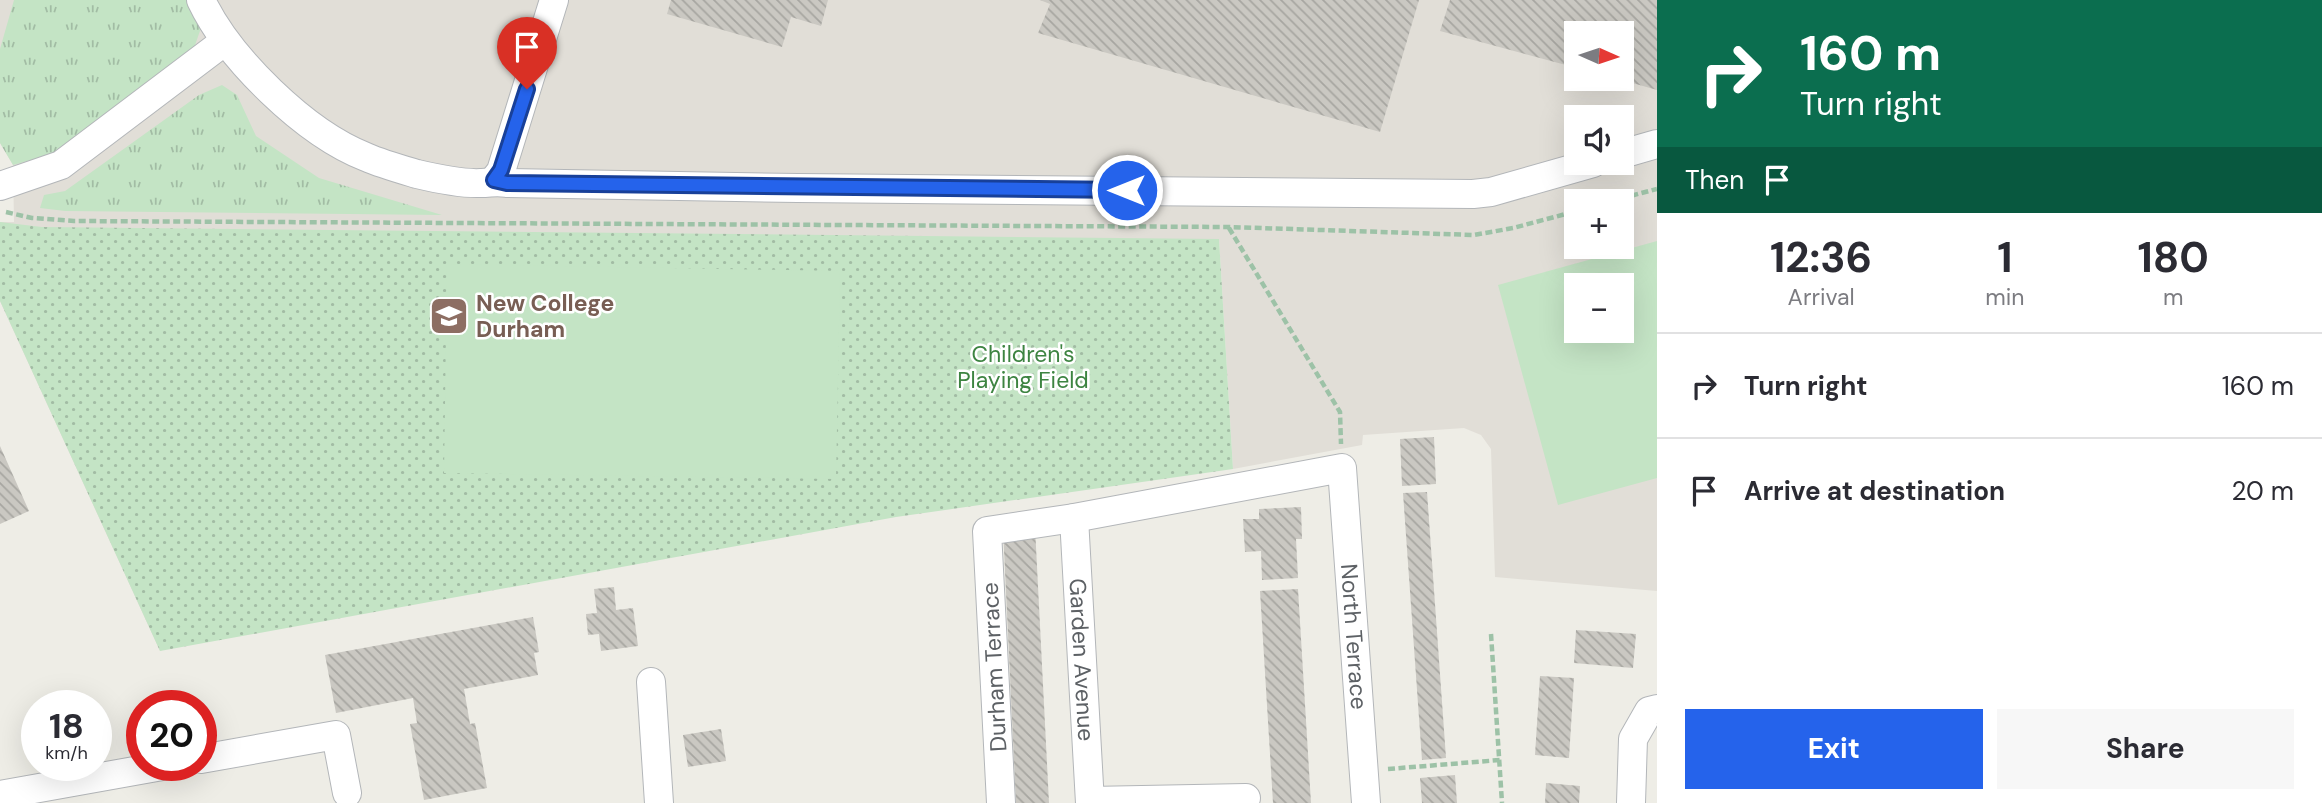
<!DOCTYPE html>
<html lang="en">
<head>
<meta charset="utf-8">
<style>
	:root { --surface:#fff; --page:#f7f7f7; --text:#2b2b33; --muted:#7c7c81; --line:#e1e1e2; --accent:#2563eb }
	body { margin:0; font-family:"DM Sans",sans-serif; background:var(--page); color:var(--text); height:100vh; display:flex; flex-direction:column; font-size:26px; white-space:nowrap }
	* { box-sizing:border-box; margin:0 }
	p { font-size:23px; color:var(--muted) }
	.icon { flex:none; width:38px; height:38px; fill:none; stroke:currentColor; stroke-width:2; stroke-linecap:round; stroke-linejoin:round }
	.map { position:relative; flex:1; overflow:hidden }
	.sheet { display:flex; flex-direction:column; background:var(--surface); width:665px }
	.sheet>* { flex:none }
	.hud { background:#0b6e4f; color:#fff; overflow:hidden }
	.needle { width:46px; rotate:93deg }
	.buttons { position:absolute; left:1564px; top:21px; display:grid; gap:14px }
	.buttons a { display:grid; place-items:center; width:70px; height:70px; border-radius:0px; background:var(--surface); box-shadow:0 7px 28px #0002; font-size:35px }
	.speed { position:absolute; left:21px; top:690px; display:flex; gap:14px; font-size:35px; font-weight:700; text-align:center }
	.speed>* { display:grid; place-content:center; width:91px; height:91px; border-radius:50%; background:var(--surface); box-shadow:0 7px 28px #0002; line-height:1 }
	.speed small { font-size:18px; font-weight:400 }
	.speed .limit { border:10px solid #d22; background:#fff; color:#111 }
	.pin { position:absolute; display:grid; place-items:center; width:60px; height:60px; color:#fff; margin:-72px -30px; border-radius:50% 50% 50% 0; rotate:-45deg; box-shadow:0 0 7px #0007 }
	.pin .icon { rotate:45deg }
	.me { position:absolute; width:77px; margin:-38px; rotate:270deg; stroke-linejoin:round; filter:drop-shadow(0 0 5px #0008) }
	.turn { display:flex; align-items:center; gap:24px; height:147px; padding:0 28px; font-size:32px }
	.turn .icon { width:91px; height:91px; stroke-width:2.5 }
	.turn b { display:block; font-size:49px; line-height:60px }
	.then { display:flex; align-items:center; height:66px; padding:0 28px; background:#0003; gap:14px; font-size:26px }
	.eta { display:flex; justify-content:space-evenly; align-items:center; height:119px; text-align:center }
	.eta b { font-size:42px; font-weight:700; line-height:49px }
	.button { display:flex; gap:14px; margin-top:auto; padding:14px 28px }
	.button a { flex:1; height:80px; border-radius:0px; background:var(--accent); color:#fff; font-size:28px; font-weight:700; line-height:80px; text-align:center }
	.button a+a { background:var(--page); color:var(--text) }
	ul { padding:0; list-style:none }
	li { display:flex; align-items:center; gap:21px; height:105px; padding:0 28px; border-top:2px solid var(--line) }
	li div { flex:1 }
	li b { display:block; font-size:26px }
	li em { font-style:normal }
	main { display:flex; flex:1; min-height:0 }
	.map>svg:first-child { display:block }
	.education { fill:#e1ded7; fill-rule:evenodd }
	.grass { fill:url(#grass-tufts) }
	.park { fill:url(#park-dots) }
	.pitch { fill:#c4e4c5; fill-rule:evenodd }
	.building { fill:url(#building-back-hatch) }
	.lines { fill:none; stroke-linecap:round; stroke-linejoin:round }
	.minor-casing { stroke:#b3b6b9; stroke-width:30 }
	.path { stroke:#9dc2a7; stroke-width:4.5; stroke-dasharray:7 3.5; stroke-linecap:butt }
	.minor { stroke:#fff; stroke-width:28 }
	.route-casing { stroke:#184099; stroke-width:18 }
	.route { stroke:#2563eb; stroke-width:12 }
	.labels { text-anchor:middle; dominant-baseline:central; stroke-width:5; stroke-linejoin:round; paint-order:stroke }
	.education-label { font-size:23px; font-weight:bold; fill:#785e54; stroke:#fff; text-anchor:start }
	.park-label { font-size:23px; fill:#3d8441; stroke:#fff }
	.street-label { font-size:23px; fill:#5d6165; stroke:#fff }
</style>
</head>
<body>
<main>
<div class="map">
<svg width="1657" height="803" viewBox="0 0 1657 803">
	<defs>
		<pattern id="grass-tufts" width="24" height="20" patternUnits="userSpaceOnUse" patternTransform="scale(1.75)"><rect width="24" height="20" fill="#c4e4c5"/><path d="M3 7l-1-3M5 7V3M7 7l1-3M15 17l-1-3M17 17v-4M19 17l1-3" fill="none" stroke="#a2bca4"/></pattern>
		<pattern id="park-dots" width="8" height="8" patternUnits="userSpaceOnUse" patternTransform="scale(1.75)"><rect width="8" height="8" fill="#c4e4c5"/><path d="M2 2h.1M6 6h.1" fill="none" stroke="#a2bca4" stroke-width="1.8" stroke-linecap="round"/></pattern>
		<pattern id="building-back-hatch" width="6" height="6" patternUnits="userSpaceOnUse" patternTransform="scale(1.75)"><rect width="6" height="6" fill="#cac8c2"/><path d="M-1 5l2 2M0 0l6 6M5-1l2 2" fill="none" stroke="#a7a6a1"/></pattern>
	</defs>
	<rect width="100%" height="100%" fill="#eeede6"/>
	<path class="education" d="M0 0H1657V591L1495 577 1491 449 1481 435 1464 428 1363 435 1362 445 1233 469 1219 239 160 651 0 301V222H14L13 165 0 143ZM1577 33H1622V79H1577ZM1577 117H1622V163H1577ZM1577 201H1622V247H1577ZM1577 285H1622V331H1577Z"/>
	<path class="grass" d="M14 0H188L201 28 193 51 69 150 13 165 0 143V49Z
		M222 85 237 95 256 136 319 178 442 215 65 211 40 208 44 195 65 191 199 95Z"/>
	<path class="park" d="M0 222 42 227 1219 239 1233 469 896 517 160 651 0 301Z"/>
	<path class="pitch" d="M1657 241V478L1558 505 1498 285ZM1577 285H1622V331H1577Z
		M447 264 840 271 836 479 444 473Z"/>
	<path class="building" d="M671 0H828L821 26 791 17 782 47 667 14Z
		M1040 0H1419L1380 132 1038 33 1050 4Z
		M1450 0H1657V90L1622 80V33H1577V68L1440 31Z
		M1434 437 1436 484 1402 486 1400 439Z
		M0 446 29 511 0 524Z
		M1427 492 1446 758 1422 760 1403 493Z
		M1301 507 1302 539H1296L1298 578 1262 580 1261 551 1245 552 1243 519H1259V509Z
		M1035 527 1049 803H1016L1003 529Z
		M614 587 616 610 633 608 638 646 601 651 599 634 588 635 586 614 597 613 594 589Z
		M1298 589 1311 803H1273L1260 591Z
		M533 617 539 652 534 653 538 675 464 689 470 724 475 723 487 788 424 800 410 724 417 723 413 698 336 713 325 655Z
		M1576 630 1636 634 1633 668 1574 663Z
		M1540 676 1574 678 1569 758 1535 755Z
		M721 729 726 761 688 767 683 735Z
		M1455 775 1457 803H1422L1420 778Z
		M1546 783 1580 786 1579 803H1545Z"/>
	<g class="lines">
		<g class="minor-casing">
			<g id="minor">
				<path d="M201 0C229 59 305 133 366 157 382 164 400 169 417 174 434 178 464 184 481 183 491 183 496 181 507 183L798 188 1473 194 1491 192 1593 163"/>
				<path d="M1622 154 1657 144"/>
				<path d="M494 180 501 171 554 0"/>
				<path d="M0 186 61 165 225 41"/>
				<path id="s1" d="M1074 518 1090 803"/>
				<path d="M651 682 659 803"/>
				<path d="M201 759 336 735 347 793"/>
				<path d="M0 795 168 765"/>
				<path d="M1090 801 1246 798"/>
				<path id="s2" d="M1001 803 987 531 1074 518 1342 468 1366 803"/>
				<path d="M1631 803 1633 739 1649 711 1657 709"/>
			</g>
		</g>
		<path class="path" d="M1611 201 1657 189
			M6 212 32 218 74 221 1229 227 1474 235 1513 228 1577 211
			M1229 228 1340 412 1341 444
			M1491 634 1502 803
			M1388 769 1500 760"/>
		<use href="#minor" class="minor"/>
	</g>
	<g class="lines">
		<g class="route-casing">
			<path id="route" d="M527 89 501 170 494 180 507 183 1127 190"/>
		</g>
		<use href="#route" class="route"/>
	</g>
	<defs>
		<g id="university-square" transform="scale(2.0125)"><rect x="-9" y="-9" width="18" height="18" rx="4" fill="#8d6e63" stroke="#fff"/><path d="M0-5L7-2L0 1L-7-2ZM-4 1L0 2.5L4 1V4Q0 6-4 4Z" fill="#fff"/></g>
	</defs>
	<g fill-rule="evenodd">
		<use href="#university-square" x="449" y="316"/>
	</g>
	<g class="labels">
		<g class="education-label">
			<text x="476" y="303">New College<tspan x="476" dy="26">Durham</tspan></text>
		</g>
		<g class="park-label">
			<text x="1023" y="354">Children's<tspan x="1023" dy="26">Playing Field</tspan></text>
		</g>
		<g class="street-label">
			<text stroke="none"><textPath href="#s2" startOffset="802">North Terrace</textPath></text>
			<text stroke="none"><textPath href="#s1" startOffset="142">Garden Avenue</textPath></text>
			<text transform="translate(994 667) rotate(-93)">Durham Terrace</text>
		</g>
	</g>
</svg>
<div class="buttons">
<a><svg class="needle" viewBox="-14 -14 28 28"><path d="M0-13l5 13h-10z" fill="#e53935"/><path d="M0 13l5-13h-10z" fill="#7c7c81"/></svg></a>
<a><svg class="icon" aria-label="sound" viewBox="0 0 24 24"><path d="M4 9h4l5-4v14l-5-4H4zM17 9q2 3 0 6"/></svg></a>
<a>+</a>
<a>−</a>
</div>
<div class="speed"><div>18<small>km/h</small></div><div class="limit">20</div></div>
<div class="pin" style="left:527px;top:89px;background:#d93025"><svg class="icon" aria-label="arrive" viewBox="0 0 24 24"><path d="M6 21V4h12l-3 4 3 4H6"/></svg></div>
<svg class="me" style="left:1127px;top:190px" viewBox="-20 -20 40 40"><circle r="17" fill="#2563eb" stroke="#fff" stroke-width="3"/><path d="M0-11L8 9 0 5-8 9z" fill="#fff"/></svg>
</div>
<section class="sheet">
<div class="hud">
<div class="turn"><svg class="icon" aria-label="right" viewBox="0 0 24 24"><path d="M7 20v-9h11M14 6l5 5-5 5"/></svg><div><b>160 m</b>Turn right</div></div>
<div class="then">Then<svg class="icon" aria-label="arrive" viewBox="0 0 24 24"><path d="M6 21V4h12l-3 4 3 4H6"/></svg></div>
</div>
<div class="eta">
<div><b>12:36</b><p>Arrival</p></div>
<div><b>1</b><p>min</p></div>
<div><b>180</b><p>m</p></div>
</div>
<ul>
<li><svg class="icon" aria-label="right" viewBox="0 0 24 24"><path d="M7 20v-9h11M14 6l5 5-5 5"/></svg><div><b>Turn right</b></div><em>160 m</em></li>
<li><svg class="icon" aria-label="arrive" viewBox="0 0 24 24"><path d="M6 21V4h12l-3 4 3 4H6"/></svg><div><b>Arrive at destination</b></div><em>20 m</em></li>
</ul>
<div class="button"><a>Exit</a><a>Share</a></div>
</section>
</main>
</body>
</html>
